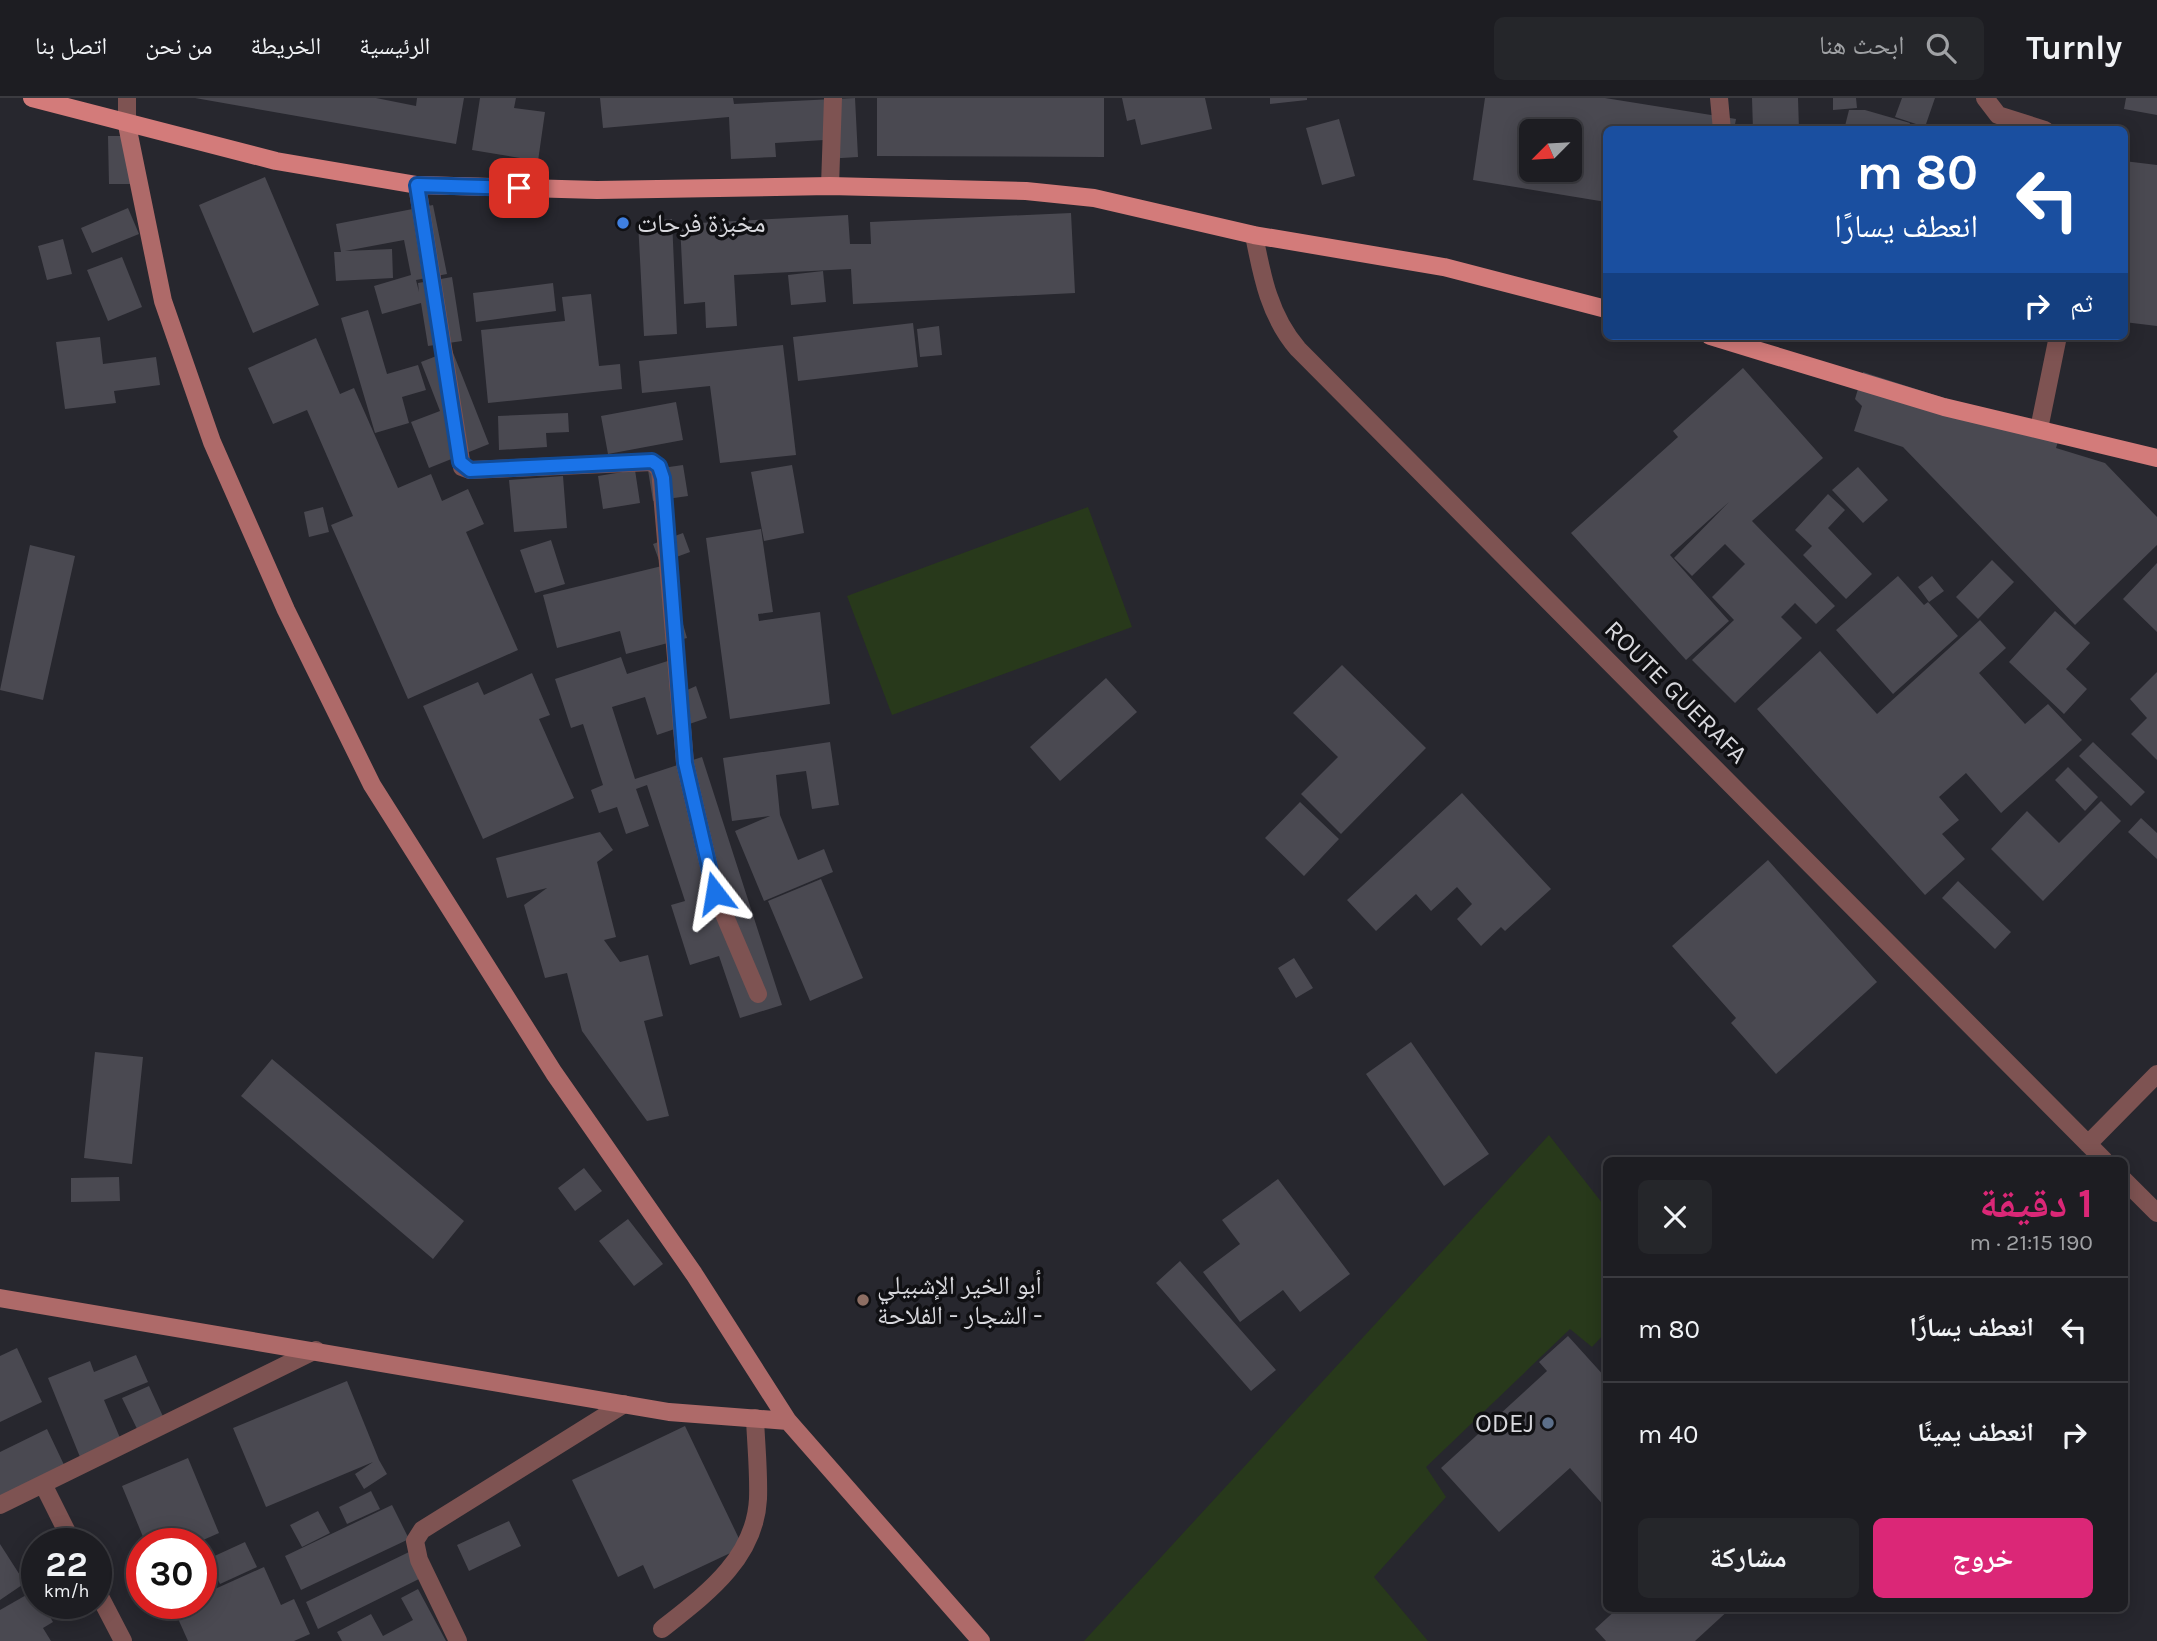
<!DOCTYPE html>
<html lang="ar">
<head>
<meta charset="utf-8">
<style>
	:root { --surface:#1d1d22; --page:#25262a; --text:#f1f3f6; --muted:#a0a2a5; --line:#3b3b40; --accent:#db2777 }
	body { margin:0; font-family:Karla,"Noto Naskh Arabic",sans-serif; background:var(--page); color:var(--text); direction:rtl; height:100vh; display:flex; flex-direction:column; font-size:26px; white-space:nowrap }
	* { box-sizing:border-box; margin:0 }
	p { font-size:23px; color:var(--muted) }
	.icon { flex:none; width:38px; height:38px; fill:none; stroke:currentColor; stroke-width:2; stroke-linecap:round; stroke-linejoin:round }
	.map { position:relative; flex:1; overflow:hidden; direction:ltr }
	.drawer { position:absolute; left:1603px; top:1059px; width:525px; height:455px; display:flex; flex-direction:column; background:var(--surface); border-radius:10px; box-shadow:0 4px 18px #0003,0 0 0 2px var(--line); direction:rtl }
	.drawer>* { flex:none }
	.guide { position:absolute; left:1603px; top:28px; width:525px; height:214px; border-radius:10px; box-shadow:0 4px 18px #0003,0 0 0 2px var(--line); direction:rtl; background:#1a4fa0; color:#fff; overflow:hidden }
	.needle { width:46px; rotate:246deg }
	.controls { position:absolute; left:1519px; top:21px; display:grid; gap:14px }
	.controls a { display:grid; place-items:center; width:63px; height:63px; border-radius:10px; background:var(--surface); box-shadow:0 4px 18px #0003,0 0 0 2px var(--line); font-size:35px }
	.speed { position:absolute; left:21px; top:1430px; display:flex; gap:14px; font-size:35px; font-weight:700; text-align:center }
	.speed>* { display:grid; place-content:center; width:91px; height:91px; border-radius:50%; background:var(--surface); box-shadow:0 4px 18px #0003,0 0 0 2px var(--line); line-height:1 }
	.speed small { font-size:18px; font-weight:400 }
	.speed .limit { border:10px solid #d22; background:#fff; color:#111 }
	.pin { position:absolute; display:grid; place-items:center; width:60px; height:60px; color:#fff; margin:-30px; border-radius:14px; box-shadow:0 4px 10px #0006 }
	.me { position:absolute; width:77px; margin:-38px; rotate:346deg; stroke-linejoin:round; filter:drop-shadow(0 0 5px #0008) }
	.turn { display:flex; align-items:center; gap:24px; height:147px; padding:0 35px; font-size:32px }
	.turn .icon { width:91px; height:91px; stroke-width:2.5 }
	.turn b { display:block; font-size:49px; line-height:60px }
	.then { display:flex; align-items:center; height:66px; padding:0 35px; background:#0003; gap:14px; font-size:26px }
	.round { display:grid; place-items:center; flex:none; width:74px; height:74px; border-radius:10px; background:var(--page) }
	.headline { display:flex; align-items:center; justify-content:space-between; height:119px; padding:0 35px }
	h1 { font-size:42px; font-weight:700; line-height:52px; color:var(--accent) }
	.button { display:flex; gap:14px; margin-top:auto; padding:14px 35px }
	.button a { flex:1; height:80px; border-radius:10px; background:var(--accent); color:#fff; font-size:28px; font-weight:700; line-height:80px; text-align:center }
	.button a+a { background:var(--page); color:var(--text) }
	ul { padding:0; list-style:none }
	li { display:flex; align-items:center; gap:21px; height:105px; padding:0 35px; border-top:2px solid var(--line) }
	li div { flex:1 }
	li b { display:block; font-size:26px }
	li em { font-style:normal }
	header { display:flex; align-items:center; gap:42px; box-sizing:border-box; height:98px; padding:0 35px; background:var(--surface); border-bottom:2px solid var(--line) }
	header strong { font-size:33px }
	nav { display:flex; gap:38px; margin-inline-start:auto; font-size:24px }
	.search { width:490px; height:63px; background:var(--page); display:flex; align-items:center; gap:18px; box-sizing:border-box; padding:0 24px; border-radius:10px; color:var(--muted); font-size:26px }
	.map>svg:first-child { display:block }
	.green { fill:#28391b }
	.building { fill:#4a4951; fill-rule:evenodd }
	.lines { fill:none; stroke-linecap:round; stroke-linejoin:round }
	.lane { stroke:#7e5352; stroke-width:18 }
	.street { stroke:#7e5352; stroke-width:18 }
	.secondary { stroke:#ae6a69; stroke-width:18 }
	.primary { stroke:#d37b7a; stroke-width:18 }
	.route-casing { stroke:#114b97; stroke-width:18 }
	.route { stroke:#1a73e8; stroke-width:12 }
	.shop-dot { fill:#3f7fe0; stroke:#101013; stroke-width:2.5 }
	.education-dot { fill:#8d6e63; stroke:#101013; stroke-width:2.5 }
	.service-dot { fill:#5c6f8a; stroke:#101013; stroke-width:2.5 }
	.labels { text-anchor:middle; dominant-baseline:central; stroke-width:7; stroke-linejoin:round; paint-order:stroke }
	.poi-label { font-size:26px; fill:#d8d8dd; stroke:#101013; text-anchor:start }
	.street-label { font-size:26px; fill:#d8d8dd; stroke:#101013 }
</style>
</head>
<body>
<header>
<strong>Turnly</strong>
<div class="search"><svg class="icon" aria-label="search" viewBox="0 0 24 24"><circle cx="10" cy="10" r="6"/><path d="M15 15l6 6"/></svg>ابحث هنا</div>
<nav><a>الرئيسية</a><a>الخريطة</a><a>من نحن</a><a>اتصل بنا</a></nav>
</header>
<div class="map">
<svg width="2157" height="1543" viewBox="0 0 2157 1543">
	<rect width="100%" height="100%" fill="#27272e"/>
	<path class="green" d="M1088 409 1132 529 892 617 847 498Z
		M1549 1037 1606 1110V1234L1592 1249 1570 1231 1426 1369 1446 1399 1374 1479 1428 1543H1084Z"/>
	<path class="building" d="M195 0H376L416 8 417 0H464L456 46Z
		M480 0H516L514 10 545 14 538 63 472 52Z
		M600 0H733L734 6 855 0 858 59 825 61 824 42 775 45 776 59 731 61 729 19 603 30Z
		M877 0H1104V59L877 58Z
		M1122 0H1205L1212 31 1141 47 1135 21 1127 23Z
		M1270 0H1307V2L1270 6Z
		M1485 0H1605L1736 21 1734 32H1606V104L1473 82ZM1531 33H1570V72H1531Z
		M1752 0H1798L1799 32H1753Z
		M1833 0H1856L1857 10 1833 12Z
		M1902 0H1935L1925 29 1895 19Z
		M2126 0H2157V17L2124 11Z
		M1849 12H1865L1910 25 1908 32H1844Z
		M1339 21 1355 78 1322 87 1306 30Z
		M108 38H138L139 86H109Z
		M2124 63 2157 67V228L2124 224Z
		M265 79 319 207 253 235 199 107Z
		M433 107 447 176 416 182 419 194 418 185 452 179 462 243 428 248 421 205 382 216 374 188 411 177 404 142 345 153 392 151 393 180 336 183 334 154H341L336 126Z
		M128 110 139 136 92 155 81 130Z
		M1071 115 1075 195 853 206 851 171 734 177 737 228 706 230 705 204 684 206 680 126 848 117 850 146H871L870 124Z
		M672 121 677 236 644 238 638 123Z
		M63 141 72 176 47 182 38 148Z
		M122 159 142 209 108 223 87 172Z
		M823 173 826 204 791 207 788 177Z
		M553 185 556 213 476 224 473 195Z
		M591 196 599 268 620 266 622 291 488 305 481 232 565 223 562 199Z
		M368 212 387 276 418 267 426 292 402 299 409 325 375 335 341 220Z
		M913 225 918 269 798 283 793 239Z
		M939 228 942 257 920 259 917 231Z
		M100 239 103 266 156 259 160 287 114 293 116 305 65 311 56 244Z
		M316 240 340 296 354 290 398 390 431 376 442 403 468 391 484 426 466 434 518 552 408 601 331 427 353 418 307 312 273 326 248 270Z
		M783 247 796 357 720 365 710 288 642 295 639 263Z
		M452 252 489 346 429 370 411 324 440 313 421 264Z
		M1743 270 1823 360 1752 423 1835 508 1816 526 1795 505 1781 519 1802 540 1735 605 1692 562 1734 522 1712 499 1745 466 1725 446 1692 478 1674 460 1729 404 1670 457 1729 523 1686 562 1571 435 1678 339 1673 333Z
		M1863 274 2060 337 2056 350 2105 365 2157 419V447L2075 527 1903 349 1854 333 1862 308 1855 301Z
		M676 304 683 342 608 356 601 318Z
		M568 315 569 334 546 335 547 349 499 352 498 318Z
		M683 367 688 398 653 403 648 372Z
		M792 367 804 435 764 443 751 374Z
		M1858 369 1888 402 1863 425 1832 392Z
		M635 372 640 405 603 411 598 378Z
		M563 378 567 430 514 434 509 382Z
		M1828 396 1845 412 1828 430 1872 476 1846 501 1803 457 1812 448 1795 432Z
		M323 409 329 434 309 439 304 414Z
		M761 431 773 514 758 516 759 523 820 514 830 606 730 621 706 440Z
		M683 435 690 454 660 465 653 446Z
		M551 442 565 486 535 495 520 452Z
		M30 447 75 458 43 602 0 592Z
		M1992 462 2014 484 1978 521 1956 499Z
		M2157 465V534L2123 501Z
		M666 467 687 540 626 556 620 533 557 550 543 497Z
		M1898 478 1924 507 1928 504 1958 538 1893 596 1836 532Z
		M1932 478 1944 493 1929 504 1918 489Z
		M2055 513 2090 545 2066 571 2087 591 2064 616 2009 564Z
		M1980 522 2006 550 1979 575 2025 626 2048 606 2082 642 2001 715 1966 675 1939 699 1959 722 1942 736 1965 761 1925 797 1757 611 1820 553 1877 616Z
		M621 559 627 576 674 561 685 593 696 588 707 620 657 637 645 599 612 609 635 681 702 659 782 907 740 920 719 858 690 867 671 807 685 803 647 687 636 691 649 728 626 736 617 709 599 715 591 692 603 687 583 626 571 630 555 581Z
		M1342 567 1426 650 1341 736 1301 696 1338 659 1293 615Z
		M2157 574V662L2131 636 2147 620 2130 601Z
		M532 575 550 617 539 621 574 700 483 741 423 608 478 584 484 597Z
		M1106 580 1137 614 1060 683 1030 649Z
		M830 644 839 707 812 711 806 673 776 677 780 717 798 762 824 751 833 774 764 803 735 733 770 718 732 723 723 660Z
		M2093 644 2145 694 2131 708 2079 658Z
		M2068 669 2098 699 2085 713 2055 682Z
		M1462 695 1551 791 1505 833 1501 829 1481 848 1457 821 1472 806 1457 789 1431 813 1416 796 1376 833 1347 802Z
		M2101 703 2121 723 2043 803 1991 751 2027 713 2059 745Z
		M1300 704 1339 741 1304 778 1265 740Z
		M2141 720 2157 735V761L2128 734Z
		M600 734 613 752 597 764 616 839 604 842 620 864 648 857 663 918 644 923 669 1018 647 1023 582 933 567 875 545 880 524 807 547 790 507 800 496 760Z
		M1768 762 1877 884 1776 976 1731 925 1736 920 1672 848Z
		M821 781 863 880 810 903 768 803Z
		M1958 783 2011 834 1995 851 1942 800Z
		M1294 860 1313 890 1296 900 1278 870Z
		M1411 944 1489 1056 1444 1088 1366 976Z
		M95 954 143 959 132 1066 84 1060Z
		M272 961 464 1123 433 1161 241 998Z
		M584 1070 602 1093 575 1113 558 1090Z
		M119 1079 120 1103 71 1104V1080Z
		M1278 1081 1350 1176 1300 1214 1283 1192 1240 1224 1203 1174 1240 1146 1222 1122Z
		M628 1121 663 1166 634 1188 599 1143Z
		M1180 1163 1276 1272 1251 1293 1156 1185Z
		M1568 1238 1606 1280V1410L1570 1370 1499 1434 1441 1370 1547 1273 1539 1264Z
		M17 1250 42 1304 0 1324V1258Z
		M136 1257 148 1284 104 1302 123 1347 82 1364 48 1280 90 1263 94 1274Z
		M347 1283 379 1362 387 1376 364 1391 355 1376 373 1364 266 1409 233 1330Z
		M149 1288 166 1325 140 1337 122 1300Z
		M685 1328 743 1449 654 1491 643 1467 618 1479 572 1382Z
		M47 1331 66 1371 0 1403V1354Z
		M188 1360 219 1435 194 1446H146L122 1388Z
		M371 1393 380 1411 347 1426 339 1409Z
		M392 1407 409 1441 301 1492 285 1458Z
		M318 1413 330 1435 302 1449 290 1427Z
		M509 1423 521 1448 469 1473 457 1447Z
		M245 1444 257 1469 220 1486 208 1461Z
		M0 1446 25 1485 0 1502Z
		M409 1454 421 1480 318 1531 306 1504Z
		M264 1469 281 1507 294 1501 310 1536 294 1543H188L171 1505H201V1485L206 1495Z
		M418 1491 446 1543H342L337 1534 371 1516 383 1538 413 1522 401 1500Z
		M35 1492 37 1505H42L53 1524 43 1530 51 1543H0V1512Z
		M1618 1510H1731L1695 1543H1606L1595 1531Z"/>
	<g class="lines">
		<path class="lane" d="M458 1543 419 1462 415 1443 422 1432 624 1306"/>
		<path class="street" d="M127 0V27
			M1719 0 1722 32
			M1985 0 1998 17 2045 32
			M417 87 462 369 470 372 652 364 660 372 685 665 715 795 758 896
			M830 88 833 0
			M1254 137C1262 179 1270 219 1298 251L2104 1062
			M2039 331 2058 238
			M2088 1046 2157 976
			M2124 1082 2157 1115
			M43 1386 73 1446
			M0 1407 316 1252
			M96 1491 123 1543
			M662 1531C705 1497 755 1461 758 1401 759 1374 756 1347 755 1320"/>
		<path class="secondary" d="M127 27 163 203 212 344 286 512 372 687 554 975 694 1176 788 1323 981 1543
			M0 1200 669 1314 788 1323"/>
		<path class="primary" d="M32 0 276 63 417 87 597 92 830 88 1026 93 1094 100 1254 137 1444 169 1606 211
			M1710 238 1944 309 2157 360"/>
	</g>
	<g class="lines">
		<g class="route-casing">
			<path id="route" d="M519 90 417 87 460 364 470 372 652 363 659 368 663 380 685 665 715 795"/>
		</g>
		<use href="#route" class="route"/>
	</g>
	<circle class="shop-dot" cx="623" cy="125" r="7"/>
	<circle class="education-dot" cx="863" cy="1202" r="7"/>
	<circle class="service-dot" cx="1548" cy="1325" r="7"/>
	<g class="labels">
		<g class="poi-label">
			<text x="637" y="125">مخبزة فرحات</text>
			<text x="877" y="1187">أبو الخير الإشبيلي<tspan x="877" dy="30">الشجار - الفلاحة -</tspan></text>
			<text x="1534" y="1325" text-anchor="end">ODEJ</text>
		</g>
		<g class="street-label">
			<text transform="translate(1676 594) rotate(45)">ROUTE GUERAFA</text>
		</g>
	</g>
</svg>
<div class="controls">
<a><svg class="needle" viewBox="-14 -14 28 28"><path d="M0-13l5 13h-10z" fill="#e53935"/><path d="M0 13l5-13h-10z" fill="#a0a2a5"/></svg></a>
</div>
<div class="speed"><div>22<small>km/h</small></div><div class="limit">30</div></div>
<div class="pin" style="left:519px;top:90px;background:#d93025"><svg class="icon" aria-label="arrive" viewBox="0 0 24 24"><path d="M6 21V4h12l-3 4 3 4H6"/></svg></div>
<svg class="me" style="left:715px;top:795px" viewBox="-20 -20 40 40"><path d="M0-17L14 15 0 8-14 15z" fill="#1a73e8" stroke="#fff" stroke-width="4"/></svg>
<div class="guide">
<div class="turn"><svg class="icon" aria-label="left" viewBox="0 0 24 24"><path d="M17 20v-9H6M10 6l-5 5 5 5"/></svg><div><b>80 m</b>انعطف يسارًا</div></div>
<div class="then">ثم<svg class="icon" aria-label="right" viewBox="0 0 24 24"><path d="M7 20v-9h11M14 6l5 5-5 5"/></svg></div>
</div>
<section class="drawer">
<div class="headline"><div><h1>1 دقيقة</h1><p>190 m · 21:15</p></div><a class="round"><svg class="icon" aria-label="close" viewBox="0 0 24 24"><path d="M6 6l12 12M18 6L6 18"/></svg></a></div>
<ul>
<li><svg class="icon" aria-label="left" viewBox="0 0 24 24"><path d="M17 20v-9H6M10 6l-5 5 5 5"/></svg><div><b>انعطف يسارًا</b></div><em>80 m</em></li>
<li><svg class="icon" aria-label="right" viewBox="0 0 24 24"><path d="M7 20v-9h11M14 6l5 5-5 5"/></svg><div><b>انعطف يمينًا</b></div><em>40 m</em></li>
</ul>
<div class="button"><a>خروج</a><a>مشاركة</a></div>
</section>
</div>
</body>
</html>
